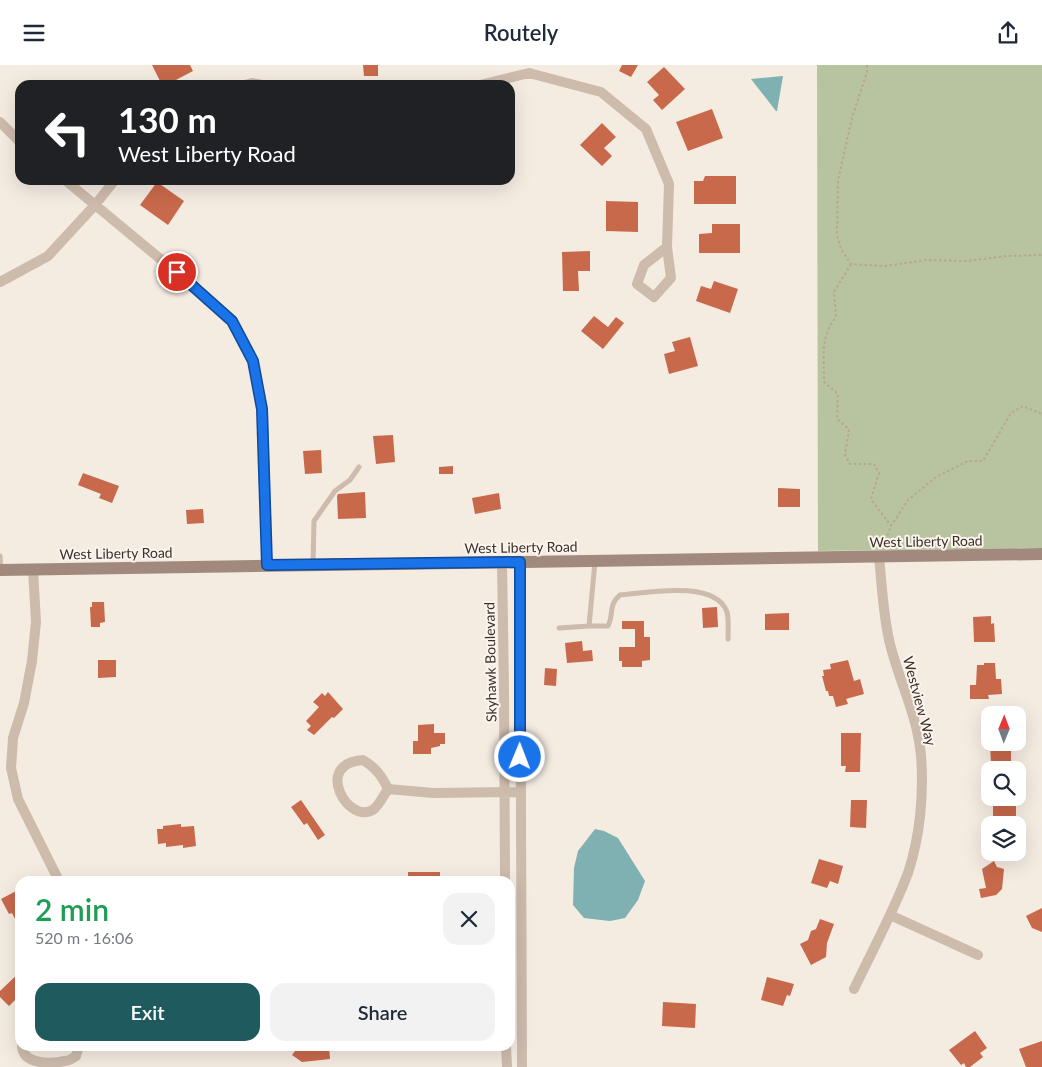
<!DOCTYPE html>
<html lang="en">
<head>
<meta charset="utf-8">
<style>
	:root { --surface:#fff; --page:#f2f2f3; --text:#1f2937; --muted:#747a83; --accent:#1f5a5e }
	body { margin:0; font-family:Lato,sans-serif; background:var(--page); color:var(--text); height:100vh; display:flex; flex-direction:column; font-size:19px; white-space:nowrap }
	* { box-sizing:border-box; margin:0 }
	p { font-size:16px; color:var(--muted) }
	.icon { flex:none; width:28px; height:28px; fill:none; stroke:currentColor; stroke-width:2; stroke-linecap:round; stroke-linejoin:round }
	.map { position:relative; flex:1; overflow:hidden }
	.sheet { position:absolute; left:15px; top:811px; width:500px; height:175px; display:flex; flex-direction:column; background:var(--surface); border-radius:15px; box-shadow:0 5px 20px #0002 }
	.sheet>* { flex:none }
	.banner { position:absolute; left:15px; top:15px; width:500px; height:105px; border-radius:15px; box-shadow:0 5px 20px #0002; background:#202124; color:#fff; overflow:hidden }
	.needle { width:32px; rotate:1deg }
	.tools { position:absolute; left:981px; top:641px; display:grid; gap:10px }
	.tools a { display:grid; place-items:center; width:45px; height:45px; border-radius:10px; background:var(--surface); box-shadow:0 5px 20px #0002; font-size:25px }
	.pin { position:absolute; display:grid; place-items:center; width:42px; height:42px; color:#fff; margin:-21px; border:2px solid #fff; border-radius:50%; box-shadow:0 1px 5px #0007 }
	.me { position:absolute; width:55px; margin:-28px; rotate:1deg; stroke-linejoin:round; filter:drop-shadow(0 0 4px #0008) }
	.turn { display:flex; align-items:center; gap:18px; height:105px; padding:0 20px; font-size:22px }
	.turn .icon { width:65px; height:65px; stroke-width:2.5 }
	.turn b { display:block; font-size:35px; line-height:42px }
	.round { display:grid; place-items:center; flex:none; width:52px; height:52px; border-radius:15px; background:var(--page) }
	.summary { display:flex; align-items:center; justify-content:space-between; height:85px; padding:0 20px }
	h1 { font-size:30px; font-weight:600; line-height:38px; color:#1e9e55 }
	.primary-button { display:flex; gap:10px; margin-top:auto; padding:10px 20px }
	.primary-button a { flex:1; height:58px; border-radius:15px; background:var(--accent); color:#fff; font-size:20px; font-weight:600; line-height:58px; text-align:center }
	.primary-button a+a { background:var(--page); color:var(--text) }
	header { display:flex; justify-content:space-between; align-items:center; height:65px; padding:0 20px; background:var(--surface); font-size:22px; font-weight:600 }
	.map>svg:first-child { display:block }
	.green { fill:#b8c4a0 }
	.water { fill:#7fb0b2 }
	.building { fill:#c8694b }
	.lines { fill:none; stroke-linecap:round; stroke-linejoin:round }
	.path { stroke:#b9a596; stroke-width:2; stroke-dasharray:2.5 2.5; stroke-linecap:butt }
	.service { stroke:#cdbbac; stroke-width:5 }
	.minor { stroke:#cdbbac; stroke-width:10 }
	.secondary { stroke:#a18a7d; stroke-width:12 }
	.route-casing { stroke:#114b97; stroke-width:12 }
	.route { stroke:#1a73e8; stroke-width:9 }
	.labels { text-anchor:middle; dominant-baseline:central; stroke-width:4; stroke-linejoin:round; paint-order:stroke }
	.street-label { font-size:14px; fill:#3b302b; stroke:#fbf5ee }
</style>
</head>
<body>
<header><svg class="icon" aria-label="menu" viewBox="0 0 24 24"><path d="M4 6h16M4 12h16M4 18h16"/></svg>Routely<svg class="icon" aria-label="share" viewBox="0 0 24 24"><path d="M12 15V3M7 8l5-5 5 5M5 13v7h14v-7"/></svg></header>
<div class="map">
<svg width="1042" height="1002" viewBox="0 0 1042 1002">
	<rect width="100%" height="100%" fill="#f4ebe1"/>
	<path class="green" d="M817 0H1042V483L818 486Z"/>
	<path class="water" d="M783 11 777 46H776L751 14Z
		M595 764 604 766 618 773 645 816 638 835 625 853 610 856 584 853 573 840 574 803 578 786Z"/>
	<path class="building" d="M152 0H190L193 6 174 16 175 17 170 20H162Z
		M363 0H378V11H364Z
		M622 0H638L631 12 619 6Z
		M664 2 685 24 662 45 653 35 659 30 647 17Z
		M712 44 723 73 688 86 676 57Z
		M602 58 616 72 604 83 612 91 602 101 580 80Z
		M705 111H736V139H694V116H703Z
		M157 117 184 136 168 160 140 140Z
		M606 136 638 137V167L606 166Z
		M712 159H740V188H699V169L712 168Z
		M590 186V206H578L579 226H563L562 187Z
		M714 216 738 224 730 248 696 236 701 221 711 224Z
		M594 251 608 262 616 252 624 258 603 284 581 266Z
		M690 272 698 301 669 309 664 289 675 286 672 277Z
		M393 370 395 397 376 399 373 371Z
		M321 385 322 408 305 409 303 386Z
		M453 401V409H439V402Z
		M83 408 119 421 112 438 99 433 101 429 78 420Z
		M778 423 800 424V442H778Z
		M365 427 366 453 338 454 337 431 338 429Z
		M499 428 501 444 475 449 472 433Z
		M203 444 204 458 187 459 186 445Z
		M92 537H104L105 557 100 558V562H91L90 542H92Z
		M717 542 718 562 703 563 702 543Z
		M789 548V565H765V549Z
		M991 551V559L994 558 995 577H974L973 552Z
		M622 556H644V572H650V595L642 596V602H622V596H619V582H635V564H622Z
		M582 576 583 586 592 585 593 596 567 598 565 578Z
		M98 595H116V612L98 613Z
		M848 595 854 616 860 614 864 629 846 634 848 639 836 642 833 631H829L828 626H826L822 611H824L823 605 831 604 830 599Z
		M984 598H995L996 614H1001L1002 629 988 630 989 634H970V620H976L977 600H984Z
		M545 603 557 604 556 621 544 620Z
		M328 627 343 644 334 653 332 652 314 670 307 665 311 661 306 656 319 642 313 637 322 628 325 631Z
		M434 659V668H445V679H440V681L431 683V689H413V676H418V660Z
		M841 668H861L860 707H845L846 701H841Z
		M990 678H1011V699H991Z
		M988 732H1016V760H996V758H993V740H988Z
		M301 735 325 770 318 775 307 758 304 760 291 742Z
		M851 735H867L866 763 850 762Z
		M181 759V762L194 761 196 781 183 783V780L166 782V778L158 779 157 764H163V761Z
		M819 794 843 801 838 819 830 816 827 823 811 818Z
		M994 796 997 802 1004 804 1002 824 996 830 981 833 979 824 986 823 982 804Z
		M408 807H440V816H408Z
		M18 825 20 830V864L12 848 9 849 1 834Z
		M1042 843V867L1032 863 1026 851Z
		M820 854 834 859 827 878 826 892 811 900 800 879 808 875 811 866 816 864Z
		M20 907V930L9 941 0 932V926Z
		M767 912 794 919 790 931 787 930 783 941 761 935Z
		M663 937 696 939 695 963 662 961Z
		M975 966 987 983 980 988 983 992 970 1002H966L964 998 961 1000 949 985Z
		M1042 976V1002H1026L1019 984Z
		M289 981H329L330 994 302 997 292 990 295 986Z"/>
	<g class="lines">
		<path class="path" d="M867 0V7L852 53 838 115 837 169 841 184 851 199 885 201 926 195 967 196 1007 191 1042 190
			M851 199 834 227 836 252C820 272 824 292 824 317L838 329 837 354 849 364 845 390 850 399H874L879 408 871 434 891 461
			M884 480 891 461 908 435 936 412 968 396H983L1011 348 1023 341 1042 349"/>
		<path class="service" d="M0 491 1 505
			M595 497 589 561H608C614 549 608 540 620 530 646 528 715 514 727 547 729 554 728 566 728 574
			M313 499 314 456 335 426 350 415 359 402
			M559 563 589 561"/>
		<path class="minor" d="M245 20 252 18 262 20
			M480 20 529 8 601 27 646 64 669 119 667 182 671 213 654 232 637 219 644 200 667 182
			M0 57 20 77
			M65 115 199 226 232 256 253 296 263 344 267 501
			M0 217 48 191 95 140 115 115
			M520 497 522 1002
			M502 498 504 623 505 816
			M33 505 36 557 32 596 24 638 13 673 11 703 18 734 59 816
			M363 695C376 703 382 711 388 724 384 730 379 740 374 744 349 762 312 698 363 695Z
			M388 724 433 728 520 727
			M890 850 978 890
			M854 924C872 886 893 848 908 808 920 772 924 729 921 691 918 652 899 616 890 579 883 551 882 520 879 492
			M22 981C23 1000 51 999 65 996 69 996 73 993 76 991L79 981
			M506 981 507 1002"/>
		<path class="secondary" d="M0 505 1042 489"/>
	</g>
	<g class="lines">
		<g class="route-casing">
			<path id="route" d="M177 207 232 256 253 296 262 344 267 500 520 497V692"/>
		</g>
		<use href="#route" class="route"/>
	</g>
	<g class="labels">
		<g class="street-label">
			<text transform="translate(926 476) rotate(-1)">West Liberty Road</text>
			<text transform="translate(521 482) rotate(-1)">West Liberty Road</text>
			<text transform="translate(116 488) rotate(-1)">West Liberty Road</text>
			<text transform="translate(490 597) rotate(-91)">Skyhawk Boulevard</text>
			<text transform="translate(920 636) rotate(75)">Westview Way</text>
		</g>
	</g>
</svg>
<div class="tools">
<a><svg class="needle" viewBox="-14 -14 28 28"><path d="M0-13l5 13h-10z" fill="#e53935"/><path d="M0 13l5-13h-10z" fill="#747a83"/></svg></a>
<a><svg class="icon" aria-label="search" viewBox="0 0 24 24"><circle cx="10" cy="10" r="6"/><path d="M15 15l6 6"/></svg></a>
<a><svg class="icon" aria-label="layers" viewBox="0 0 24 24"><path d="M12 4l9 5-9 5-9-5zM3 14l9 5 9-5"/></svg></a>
</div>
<div class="pin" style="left:177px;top:207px;background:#d93025"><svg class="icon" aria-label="arrive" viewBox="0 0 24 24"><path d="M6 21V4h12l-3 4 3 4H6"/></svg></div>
<svg class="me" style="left:520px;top:692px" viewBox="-20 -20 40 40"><circle r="17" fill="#1a73e8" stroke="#fff" stroke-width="3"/><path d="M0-11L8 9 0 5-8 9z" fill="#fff"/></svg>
<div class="banner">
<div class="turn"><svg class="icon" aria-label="left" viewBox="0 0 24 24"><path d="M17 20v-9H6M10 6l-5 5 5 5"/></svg><div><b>130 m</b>West Liberty Road</div></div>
</div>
<section class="sheet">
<div class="summary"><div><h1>2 min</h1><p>520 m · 16:06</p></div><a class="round"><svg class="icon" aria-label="close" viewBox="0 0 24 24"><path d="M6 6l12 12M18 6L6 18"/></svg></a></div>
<div class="primary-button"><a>Exit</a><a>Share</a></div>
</section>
</div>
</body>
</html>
